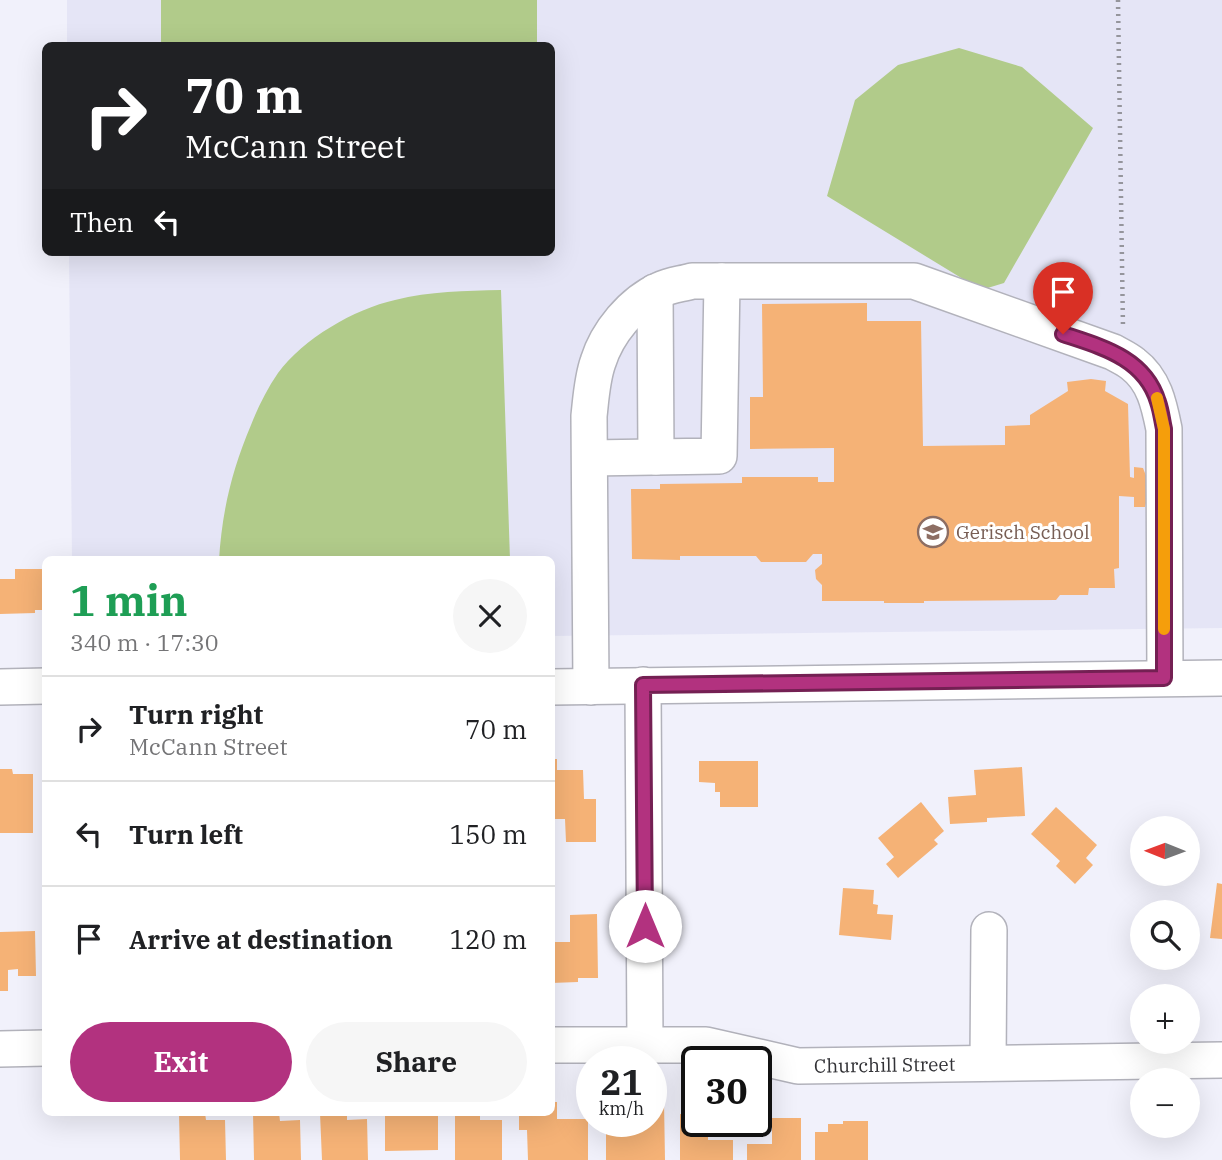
<!DOCTYPE html>
<html lang="en">
<head>
<meta charset="utf-8">
<style>
	:root { --surface:#fff; --page:#f6f6f6; --text:#202124; --muted:#757577; --line:#e0e0e0; --accent:#b2327f }
	body { margin:0; font-family:"IBM Plex Serif",serif; background:var(--page); color:var(--text); height:100vh; display:flex; flex-direction:column; font-size:26px; white-space:nowrap }
	* { box-sizing:border-box; margin:0 }
	p { font-size:23px; color:var(--muted) }
	.icon { flex:none; width:38px; height:38px; fill:none; stroke:currentColor; stroke-width:2; stroke-linecap:round; stroke-linejoin:round }
	.map { position:relative; flex:1; overflow:hidden }
	.details { position:absolute; left:42px; top:556px; width:513px; height:560px; display:flex; flex-direction:column; background:var(--surface); border-radius:10px; box-shadow:0 7px 28px #0002 }
	.details>* { flex:none }
	.guide { position:absolute; left:42px; top:42px; width:513px; height:214px; border-radius:10px; box-shadow:0 7px 28px #0002; background:#202124; color:#fff; overflow:hidden }
	.needle { width:46px; rotate:271deg }
	.tools { position:absolute; left:1130px; top:816px; display:grid; gap:14px }
	.tools a { display:grid; place-items:center; width:70px; height:70px; border-radius:50%; background:var(--surface); box-shadow:0 7px 28px #0002; font-size:35px }
	.speed { position:absolute; left:576px; top:1046px; display:flex; gap:14px; font-size:35px; font-weight:700; text-align:center }
	.speed>* { display:grid; place-content:center; width:91px; height:91px; border-radius:50%; background:var(--surface); box-shadow:0 7px 28px #0002; line-height:1 }
	.speed small { font-size:18px; font-weight:400 }
	.speed .limit { border:4px solid #111; border-radius:10px; background:#fff; color:#111 }
	.pin { position:absolute; display:grid; place-items:center; width:60px; height:60px; color:#fff; margin:-72px -30px; border-radius:50% 50% 50% 0; rotate:-45deg; box-shadow:0 0 7px #0007 }
	.pin .icon { rotate:45deg }
	.me { position:absolute; width:77px; margin:-38px; rotate:0deg; stroke-linejoin:round; filter:drop-shadow(0 0 5px #0008) }
	.turn { display:flex; align-items:center; gap:24px; height:147px; padding:0 28px; font-size:32px }
	.turn .icon { width:91px; height:91px; stroke-width:2.5 }
	.turn b { display:block; font-size:49px; line-height:60px }
	.then { display:flex; align-items:center; height:66px; padding:0 28px; background:#0003; gap:14px; font-size:26px }
	.round { display:grid; place-items:center; flex:none; width:74px; height:74px; border-radius:37px; background:var(--page) }
	.head { display:flex; align-items:center; justify-content:space-between; height:119px; padding:0 28px }
	h1 { font-size:42px; font-weight:700; line-height:52px; color:#1e9e55 }
	.action { display:flex; gap:14px; margin-top:auto; padding:14px 28px }
	.action a { flex:1; height:80px; border-radius:42px; background:var(--accent); color:#fff; font-size:28px; font-weight:700; line-height:80px; text-align:center }
	.action a+a { background:var(--page); color:var(--text) }
	ul { padding:0; list-style:none }
	li { display:flex; align-items:center; gap:21px; height:105px; padding:0 28px; border-top:2px solid var(--line) }
	li div { flex:1 }
	li b { display:block; font-size:26px }
	li em { font-style:normal }
	.map>svg:first-child { display:block }
	.built { fill:#e5e5f6 }
	.green { fill:#b1cb8a }
	.building { fill:#f5b276 }
	.lines { fill:none; stroke-linecap:round; stroke-linejoin:round }
	.minor-casing { stroke:#b2b2bb; stroke-width:38 }
	.path { stroke:#95959c; stroke-width:4.5; stroke-dasharray:2 5; stroke-linecap:butt }
	.minor { stroke:#fff; stroke-width:35 }
	.route-casing { stroke:#742053; stroke-width:18 }
	.route { stroke:#b2327f; stroke-width:12 }
	.slow { stroke:#f59e0b; stroke-width:12 }
	.labels { text-anchor:middle; dominant-baseline:central; stroke-width:6; stroke-linejoin:round; paint-order:stroke }
	.education-label { font-size:19px; fill:#785e54; stroke:#fff; text-anchor:start }
	.street-label { font-size:19px; fill:#323236; stroke:#fff }
</style>
</head>
<body>
<div class="map">
<svg width="1222" height="1160" viewBox="0 0 1222 1160">
	<rect width="100%" height="100%" fill="#f1f1fb"/>
	<path class="built" d="M67 0H1222V628L551 636V560H72L69 252H551V46L67 45Z"/>
	<path class="green" d="M161 0H537V45H161Z
		M959 48 1022 67 1093 128 1004 283 981 290 827 196 855 100 898 65Z
		M501 290 510 560H219C222 511 232 470 251 425 258 407 267 389 278 373 303 339 354 309 395 300 430 291 465 291 501 290Z"/>
	<path class="building" d="M867 303V321H921L923 446 1005 445V426L1030 425V415L1068 391 1067 382 1091 379 1106 381 1105 391 1128 404 1130 477 1134 478V467L1143 468 1148 481V495L1145 507H1134V497L1119 496V568L1114 569 1115 588H1089L1088 595H1060L1056 600 924 601V603H884V601H822V585L816 579 815 570 822 564V554H813L806 562H761L756 556H680V560L632 559 631 489H660V484L742 483V477H818V482H834V448L750 449V397H763L762 304Z
		M15 569H46V610H35V613L0 614V579H15Z
		M551 759H557V770H583L584 799H596V842H566L565 819H551Z
		M699 761H758V807H720V792H715V783L699 782Z
		M1022 767 1025 816 987 818V822L950 824 948 797 976 795 974 770Z
		M0 769H12L13 774H33V833H0Z
		M921 802 944 831 934 840 938 844 898 878 886 864 894 857 878 838Z
		M1056 807 1097 845 1086 858 1093 865 1075 884 1056 866 1060 861 1031 834Z
		M1217 883 1222 884V939L1210 938Z
		M843 888 874 890 873 904 878 905 877 914 893 915 891 940 839 935Z
		M597 914 598 978H578V982L551 983V942H570V915Z
		M35 931 36 976H18V969L8 970V991H0V932Z
		M651 1101H664L665 1160H606V1132H637V1122H651Z
		M551 1102H557V1119H588V1160H528L527 1130H519V1113H551Z
		M179 1113H205L206 1120H225L226 1160H180Z
		M253 1113H279L280 1121 300 1120 301 1160H254Z
		M320 1113H347V1120L367 1119 368 1160H322Z
		M385 1113H438V1150L385 1151Z
		M455 1113H480V1120H502V1160H455Z
		M680 1114H696V1122H708V1140H733V1160H680Z
		M772 1118H801V1160H747V1144H772Z
		M843 1121H868V1160H815V1132H828V1124H843Z"/>
	<g class="lines">
		<g class="minor-casing">
			<g id="minor">
				<path d="M655 292 656 457"/>
				<path d="M590 458 719 456 722 281"/>
				<path d="M643 685 645 1045"/>
				<path d="M0 687 46 686"/>
				<path d="M551 687 1222 678"/>
				<path d="M591 687 589 416C591 398 592 379 598 362 607 333 632 302 660 290 670 285 682 284 692 281H914L1113 352C1120 356 1127 359 1133 364 1154 380 1159 404 1164 429L1165 678"/>
				<path id="s1" d="M551 1045H706L798 1066 1222 1060"/>
				<path d="M0 1049 46 1048"/>
				<path d="M988 1063 989 930"/>
			</g>
		</g>
		<path class="path" d="M1118 0 1123 328"/>
		<use href="#minor" class="minor"/>
	</g>
	<g class="lines">
		<g class="route-casing">
			<path id="route" d="M645 926 643 685 1164 678V429C1162 420 1161 410 1158 402 1145 358 1102 347 1063 334"/>
		</g>
		<use href="#route" class="route"/>
		<path class="slow" d="M1157 398 1164 429V629"/>
	</g>
	<defs>
		<g id="school-ring" transform="scale(1.575)"><circle r="9.5" fill="#fff" stroke="#8d6e63" stroke-width="1.5"/><path d="M0-5L7-2L0 1L-7-2ZM-4 1L0 2.5L4 1V4Q0 6-4 4Z" fill="#8d6e63"/></g>
	</defs>
	<g fill-rule="evenodd">
		<use href="#school-ring" x="933" y="532"/>
	</g>
	<g class="labels">
		<g class="education-label">
			<text x="956" y="532">Gerisch School</text>
		</g>
		<g class="street-label">
			<text stroke="none"><textPath href="#s1" startOffset="336">Churchill Street</textPath></text>
		</g>
	</g>
</svg>
<div class="tools">
<a><svg class="needle" viewBox="-14 -14 28 28"><path d="M0-13l5 13h-10z" fill="#e53935"/><path d="M0 13l5-13h-10z" fill="#757577"/></svg></a>
<a><svg class="icon" aria-label="search" viewBox="0 0 24 24"><circle cx="10" cy="10" r="6"/><path d="M15 15l6 6"/></svg></a>
<a>+</a>
<a>−</a>
</div>
<div class="speed"><div>21<small>km/h</small></div><div class="limit">30</div></div>
<div class="pin" style="left:1063px;top:334px;background:#d93025"><svg class="icon" aria-label="arrive" viewBox="0 0 24 24"><path d="M6 21V4h12l-3 4 3 4H6"/></svg></div>
<svg class="me" style="left:645px;top:926px" viewBox="-20 -20 40 40"><circle r="19" fill="#fff"/><path d="M0-13L10 11 0 6-10 11z" fill="#b2327f"/></svg>
<div class="guide">
<div class="turn"><svg class="icon" aria-label="right" viewBox="0 0 24 24"><path d="M7 20v-9h11M14 6l5 5-5 5"/></svg><div><b>70 m</b>McCann Street</div></div>
<div class="then">Then<svg class="icon" aria-label="left" viewBox="0 0 24 24"><path d="M17 20v-9H6M10 6l-5 5 5 5"/></svg></div>
</div>
<section class="details">
<div class="head"><div><h1>1 min</h1><p>340 m · 17:30</p></div><a class="round"><svg class="icon" aria-label="close" viewBox="0 0 24 24"><path d="M6 6l12 12M18 6L6 18"/></svg></a></div>
<ul>
<li><svg class="icon" aria-label="right" viewBox="0 0 24 24"><path d="M7 20v-9h11M14 6l5 5-5 5"/></svg><div><b>Turn right</b><p>McCann Street</p></div><em>70 m</em></li>
<li><svg class="icon" aria-label="left" viewBox="0 0 24 24"><path d="M17 20v-9H6M10 6l-5 5 5 5"/></svg><div><b>Turn left</b></div><em>150 m</em></li>
<li><svg class="icon" aria-label="arrive" viewBox="0 0 24 24"><path d="M6 21V4h12l-3 4 3 4H6"/></svg><div><b>Arrive at destination</b></div><em>120 m</em></li>
</ul>
<div class="action"><a>Exit</a><a>Share</a></div>
</section>
</div>
</body>
</html>
